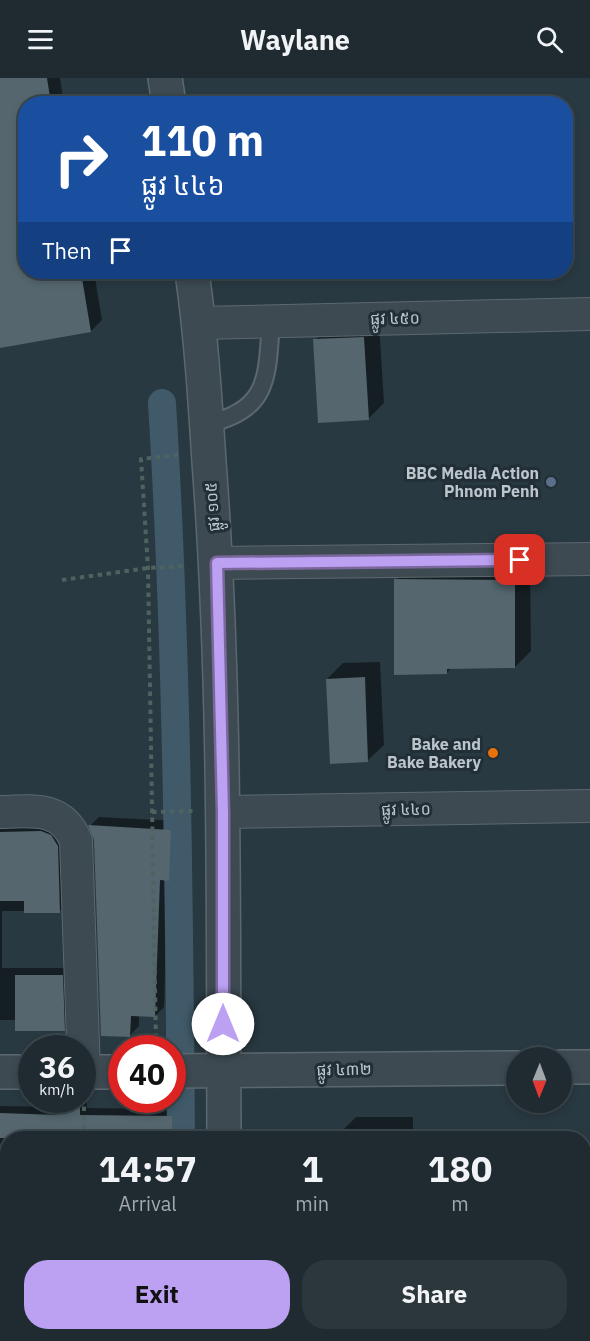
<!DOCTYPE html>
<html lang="en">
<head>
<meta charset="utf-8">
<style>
	:root { --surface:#1f2b31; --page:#2c373d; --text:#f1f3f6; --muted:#a1a7ab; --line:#3c474d; --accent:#bca0f2 }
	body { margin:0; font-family:"IBM Plex Sans","Noto Sans Khmer",sans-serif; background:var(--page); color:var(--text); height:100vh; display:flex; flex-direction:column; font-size:22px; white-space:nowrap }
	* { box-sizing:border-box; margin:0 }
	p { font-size:20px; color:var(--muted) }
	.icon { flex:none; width:33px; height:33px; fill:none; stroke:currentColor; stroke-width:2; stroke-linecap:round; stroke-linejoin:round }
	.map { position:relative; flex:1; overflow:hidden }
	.details { position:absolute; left:0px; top:1053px; width:591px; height:210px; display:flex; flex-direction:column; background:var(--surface); border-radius:24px 24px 0 0; box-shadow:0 3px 9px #0003,0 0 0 2px var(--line) }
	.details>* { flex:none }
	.hud { position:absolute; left:18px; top:18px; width:555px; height:183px; border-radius:24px; box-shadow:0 3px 9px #0003,0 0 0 2px var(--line); background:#1a4fa0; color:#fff; overflow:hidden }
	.needle { width:39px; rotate:181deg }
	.tools { position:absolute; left:506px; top:969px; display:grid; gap:12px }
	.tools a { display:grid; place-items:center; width:66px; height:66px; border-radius:50%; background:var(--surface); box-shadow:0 3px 9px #0003,0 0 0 2px var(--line); font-size:30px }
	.speed { position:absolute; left:18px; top:957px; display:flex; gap:12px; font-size:30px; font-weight:700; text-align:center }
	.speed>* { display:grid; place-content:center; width:78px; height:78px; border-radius:50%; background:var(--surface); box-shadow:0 3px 9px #0003,0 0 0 2px var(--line); line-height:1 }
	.speed small { font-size:15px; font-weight:400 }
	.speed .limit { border:9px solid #d22; background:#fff; color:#111 }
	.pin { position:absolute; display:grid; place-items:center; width:51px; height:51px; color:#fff; margin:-26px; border-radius:12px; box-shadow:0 3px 9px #0006 }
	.me { position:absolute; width:66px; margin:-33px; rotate:0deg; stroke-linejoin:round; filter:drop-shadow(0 0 4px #0008) }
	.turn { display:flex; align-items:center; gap:21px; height:126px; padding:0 24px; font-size:27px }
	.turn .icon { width:78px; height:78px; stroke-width:2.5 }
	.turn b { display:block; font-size:42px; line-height:51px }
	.then { display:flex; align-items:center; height:57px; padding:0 24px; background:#0003; gap:12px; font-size:22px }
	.eta { display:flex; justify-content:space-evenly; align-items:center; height:102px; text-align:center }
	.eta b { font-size:36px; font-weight:700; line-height:42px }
	.button { display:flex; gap:12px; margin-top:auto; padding:12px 24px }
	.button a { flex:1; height:69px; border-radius:24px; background:var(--accent); color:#111; font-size:24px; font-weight:700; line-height:69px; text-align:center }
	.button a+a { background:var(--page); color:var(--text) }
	header { display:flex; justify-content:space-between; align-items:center; height:78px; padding:0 24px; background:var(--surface); font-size:27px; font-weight:700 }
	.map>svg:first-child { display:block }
	.shadow { fill:#0007 }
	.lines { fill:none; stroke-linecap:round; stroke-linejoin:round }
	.canal { stroke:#405a69; stroke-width:28 }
	.building { fill:#55666e }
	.service-casing { stroke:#5c686f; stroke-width:20 }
	.minor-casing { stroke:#5c686f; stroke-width:34 }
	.tertiary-casing { stroke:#5c686f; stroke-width:36 }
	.path { stroke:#4e6360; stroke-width:4; stroke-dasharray:4.5 4.5; stroke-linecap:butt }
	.service { stroke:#3d4a51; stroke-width:16 }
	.minor { stroke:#3d4a51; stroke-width:32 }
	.tertiary { stroke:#3d4a51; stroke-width:33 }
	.route-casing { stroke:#7a689d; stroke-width:15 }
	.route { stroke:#bca0f2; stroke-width:10 }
	.service-dot { fill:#5c6f8a; stroke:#222f37; stroke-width:2 }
	.food-dot { fill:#e8710a; stroke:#222f37; stroke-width:2 }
	.labels { text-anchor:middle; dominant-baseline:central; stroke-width:6; stroke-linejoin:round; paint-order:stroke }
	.street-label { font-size:16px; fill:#bbc5cb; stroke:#222f37 }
	.poi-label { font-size:16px; font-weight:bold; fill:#bbc5cb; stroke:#222f37; text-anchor:end }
</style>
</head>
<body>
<header><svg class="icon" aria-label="menu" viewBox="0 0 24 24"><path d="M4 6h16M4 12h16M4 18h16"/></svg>Waylane<svg class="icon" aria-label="search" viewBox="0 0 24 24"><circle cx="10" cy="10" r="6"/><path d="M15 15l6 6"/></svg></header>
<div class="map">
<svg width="590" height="1263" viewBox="0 0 590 1263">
	<rect width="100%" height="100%" fill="#293941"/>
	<path class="shadow" d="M0 0H60L64 26H26V194H94L102 242 91 253 0 268Z
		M379 244 384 325 368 341 315 262 331 246Z
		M412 486 530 487 531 573 515 589H452L447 595 396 502Z
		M380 584 384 667 367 683 327 601 343 585Z
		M99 739 179 743 177 792 168 801 164 929 155 938 139 937V948L130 957 95 762 90 748Z
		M0 746H49L63 754 68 825 60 833H2V890H70L72 944 64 952 17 942H0Z
		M87 1021V1030L179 1031V1060H8V1248L0 1249V1028L58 1029 66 1022Z
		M356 1039H413V1060H343V1052Z"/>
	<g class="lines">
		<path class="canal" d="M162 325C177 570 179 815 181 1060
			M183 1256V1263"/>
	</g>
	<path class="building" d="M0 0H47L51 26H26V194H81L91 254 0 270Z
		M364 259 369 342 318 345 313 261Z
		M394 501 515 502V590L447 591V596L394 597Z
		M365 599 368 684 330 686 326 601Z
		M88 747 171 752 169 803 160 802 155 939 131 938 130 959 101 958 94 762Z
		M41 753 51 757 58 768 60 835H24V823H0V754Z
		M15 897H63L65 953H15Z
		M57 1028H80V1037L172 1038V1060H0V1035L58 1037Z"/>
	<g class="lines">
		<g class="service-casing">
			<path id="service" d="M206 346C270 333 267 298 271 243"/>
		</g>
		<g class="minor-casing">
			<path id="minor" d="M199 245 590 236
				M217 485 590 481
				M0 734C33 733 62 728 76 763L84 994
				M223 734 590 728"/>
		</g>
		<g class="tertiary-casing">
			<path id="tertiary" d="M165 0 169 26
				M192 194C201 257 205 320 209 384 226 609 223 835 224 1060
				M561 989H590
				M172 993 516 990
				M0 994H32
				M82 994H122
				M224 1256V1263"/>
		</g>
		<path class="path" d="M62 502 148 490 186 488
			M152 734 193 733
			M156 969 148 490 141 381 178 377
			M84 1060V1022
			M84 1263V1256"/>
		<use href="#service" class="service"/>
		<use href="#minor" class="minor"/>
		<use href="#tertiary" class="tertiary"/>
	</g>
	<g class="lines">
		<g class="route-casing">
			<path id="route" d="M223 946V734L217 485 520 482"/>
		</g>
		<use href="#route" class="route"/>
	</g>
	<circle class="service-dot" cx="551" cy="404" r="6"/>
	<circle class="food-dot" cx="493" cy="675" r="6"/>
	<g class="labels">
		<g class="street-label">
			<text transform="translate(395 240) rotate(-1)">ផ្លូវ ៤៥០</text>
			<text transform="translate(212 429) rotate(-94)">ផ្លូវ ១០៥</text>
			<text transform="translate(406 731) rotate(-1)">ផ្លូវ ៤៤០</text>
			<text transform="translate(344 991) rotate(-1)">ផ្លូវ ៤៣២</text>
		</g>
		<g class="poi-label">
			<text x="539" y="395">BBC Media Action<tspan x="539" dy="18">Phnom Penh</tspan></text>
			<text x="481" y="666">Bake and<tspan x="481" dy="18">Bake Bakery</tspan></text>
		</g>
	</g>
</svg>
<div class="tools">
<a><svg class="needle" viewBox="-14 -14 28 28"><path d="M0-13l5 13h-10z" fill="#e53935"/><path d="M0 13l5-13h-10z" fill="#a1a7ab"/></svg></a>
</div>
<div class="speed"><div>36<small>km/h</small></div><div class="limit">40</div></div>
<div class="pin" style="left:520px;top:482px;background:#d93025"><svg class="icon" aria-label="arrive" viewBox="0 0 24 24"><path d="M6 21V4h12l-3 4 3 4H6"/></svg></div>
<svg class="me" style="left:223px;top:946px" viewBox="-20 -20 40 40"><circle r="19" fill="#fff"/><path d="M0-13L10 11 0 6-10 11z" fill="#bca0f2"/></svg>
<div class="hud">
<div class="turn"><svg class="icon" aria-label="right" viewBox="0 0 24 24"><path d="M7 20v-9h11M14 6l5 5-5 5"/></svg><div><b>110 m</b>ផ្លូវ ៤៤៦</div></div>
<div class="then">Then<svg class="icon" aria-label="arrive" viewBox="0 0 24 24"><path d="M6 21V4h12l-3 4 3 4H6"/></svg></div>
</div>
<section class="details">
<div class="eta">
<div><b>14:57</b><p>Arrival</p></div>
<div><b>1</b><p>min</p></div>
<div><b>180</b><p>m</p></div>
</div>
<div class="button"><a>Exit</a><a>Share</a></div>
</section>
</div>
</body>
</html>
